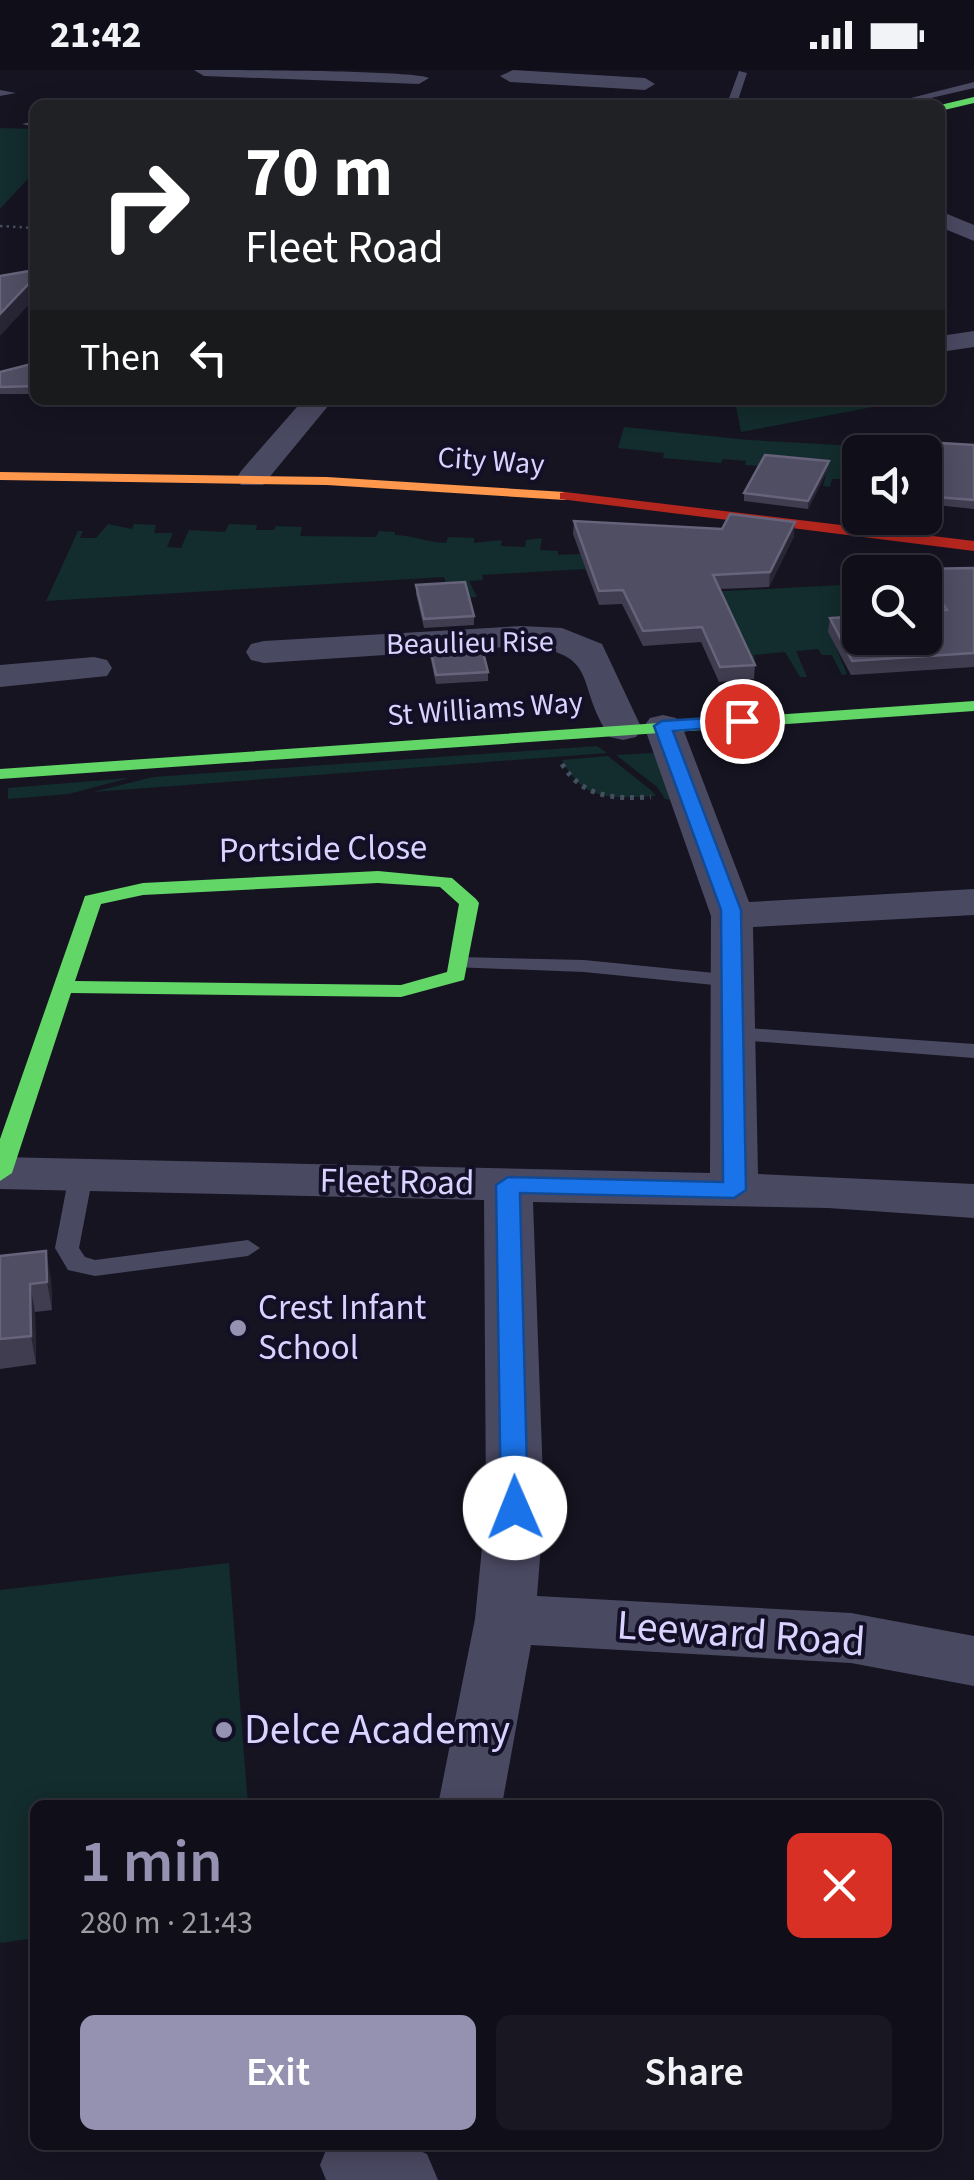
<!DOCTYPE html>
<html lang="en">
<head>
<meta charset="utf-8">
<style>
	:root { --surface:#100f19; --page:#191822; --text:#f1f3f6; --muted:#9c9ca2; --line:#302f38; --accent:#9591b1 }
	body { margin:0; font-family:"Source Sans 3",sans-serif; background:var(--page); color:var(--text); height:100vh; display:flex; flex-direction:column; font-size:38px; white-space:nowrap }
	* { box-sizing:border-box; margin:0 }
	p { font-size:32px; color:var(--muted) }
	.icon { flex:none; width:55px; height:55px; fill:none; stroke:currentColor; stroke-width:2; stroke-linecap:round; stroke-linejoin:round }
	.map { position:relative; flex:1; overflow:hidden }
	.details { position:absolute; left:30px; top:1730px; width:912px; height:350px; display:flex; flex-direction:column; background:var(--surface); border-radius:15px; box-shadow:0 5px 25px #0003,0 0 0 2px var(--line) }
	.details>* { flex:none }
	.top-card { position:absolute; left:30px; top:30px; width:915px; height:305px; border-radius:15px; box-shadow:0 5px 25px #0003,0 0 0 2px var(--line); background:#202124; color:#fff; overflow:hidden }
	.fabs { position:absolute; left:842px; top:365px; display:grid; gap:20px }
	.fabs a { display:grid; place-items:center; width:100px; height:100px; border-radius:15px; background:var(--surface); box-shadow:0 5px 25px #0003,0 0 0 2px var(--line); font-size:50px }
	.pin { position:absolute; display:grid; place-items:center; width:85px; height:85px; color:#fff; margin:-42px; border:5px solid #fff; border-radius:50%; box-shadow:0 2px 10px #0007 }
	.me { position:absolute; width:110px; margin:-55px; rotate:359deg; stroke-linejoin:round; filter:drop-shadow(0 0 8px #0008) }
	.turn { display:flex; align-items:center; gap:35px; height:210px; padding:0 50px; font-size:45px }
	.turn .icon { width:130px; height:130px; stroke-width:2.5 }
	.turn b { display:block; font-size:70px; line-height:85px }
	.then { display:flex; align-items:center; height:95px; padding:0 50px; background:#0003; gap:20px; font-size:38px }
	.round { display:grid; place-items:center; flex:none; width:105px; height:105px; border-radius:15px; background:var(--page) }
	.headline { display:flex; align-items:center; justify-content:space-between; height:170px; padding:0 50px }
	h1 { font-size:60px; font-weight:600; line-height:75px; color:var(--accent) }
	.button { display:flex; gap:20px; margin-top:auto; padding:20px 50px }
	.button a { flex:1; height:115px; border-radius:15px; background:var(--accent); color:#fff; font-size:40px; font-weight:600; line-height:115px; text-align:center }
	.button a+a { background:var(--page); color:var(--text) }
	.status { display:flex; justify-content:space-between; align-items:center; height:70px; padding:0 50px; background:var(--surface); direction:ltr }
	.status svg { height:28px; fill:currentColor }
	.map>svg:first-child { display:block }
	.green { fill:#132c2d }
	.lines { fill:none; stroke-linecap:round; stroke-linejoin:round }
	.path-far1 { stroke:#44505f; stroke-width:2.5; stroke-dasharray:2.5 4; stroke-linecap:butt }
	.path { stroke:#44505f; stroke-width:5; stroke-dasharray:4 6; stroke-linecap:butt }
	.lane { fill:#4a4962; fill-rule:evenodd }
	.street { fill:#4a4962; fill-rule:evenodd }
	.fast { fill:#63d668; fill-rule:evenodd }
	.slow { fill:#ff974d; fill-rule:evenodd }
	.jam { fill:#b3261e; fill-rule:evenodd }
	.wall { fill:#403d50 }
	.shaded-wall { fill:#282635 }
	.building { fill:#504e63; stroke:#66637b; stroke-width:2.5 }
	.route { fill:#1a73e8; stroke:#114b97; stroke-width:2.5 }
	.poi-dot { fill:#9591b1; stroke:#130f26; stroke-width:4 }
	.labels { text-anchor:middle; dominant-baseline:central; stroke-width:8; stroke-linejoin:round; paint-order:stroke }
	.far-street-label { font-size:30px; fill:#d9d4ff; stroke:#130f26 }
	.street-label { font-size:35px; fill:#d9d4ff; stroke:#130f26 }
	.poi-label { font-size:35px; fill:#d9d4ff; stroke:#130f26; text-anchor:start }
	.near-street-label { font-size:42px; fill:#d9d4ff; stroke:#130f26 }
	.near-poi-label { font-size:42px; fill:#d9d4ff; stroke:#130f26; text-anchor:start }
</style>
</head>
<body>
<div class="status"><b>21:42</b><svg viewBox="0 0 49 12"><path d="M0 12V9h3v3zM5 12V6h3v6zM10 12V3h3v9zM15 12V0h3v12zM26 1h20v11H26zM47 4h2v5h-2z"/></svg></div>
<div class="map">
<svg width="974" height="2110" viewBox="0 0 974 2110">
	<rect width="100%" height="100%" fill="#161421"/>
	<path class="green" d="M0 58 35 59V101L0 139Z
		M759 330 774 333 910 330 741 362 735 331 741 336H759Z
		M624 357 749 370 930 380V392L939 393 962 421 929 418 925 428V382H860L859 409H832L830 417 823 416 827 400 745 395 746 391 723 389 721 393 663 388 664 383 618 378Z
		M108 454 132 459 134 454 156 455 154 463H173L167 477 181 478 189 460 225 462 229 454 257 455 256 460H274L276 456 302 457 300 466 376 467 379 461 395 462V465C416 466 425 472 446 473L448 467 474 468V473L502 470 501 476 525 477 526 470 542 468 540 480 558 481V485L599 483 689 523 860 514V568L833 570 847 604 842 605 832 585H822L818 579 796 581 807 607H800L785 582 754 585 756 596H747L703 572 682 573 676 561 598 515 592 516 585 499 482 505 483 510 469 511 477 527 451 528 444 507 46 531 78 461H83L80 468H96Z
		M597 676 607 683 93 722 153 707Z
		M654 683 672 730 665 729 657 717 616 685Z
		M608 686 652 721 656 726C614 728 584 733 562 690Z
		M129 708 69 724 8 729V718Z
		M229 1493 248 1735H35V1868L0 1873V1520Z"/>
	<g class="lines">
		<path class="path-far1" d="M0 156 35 158"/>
		<path class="path" d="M562 694C583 728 614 729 651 727"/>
		<path class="lane" d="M739 1 747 3 738 30 743 35H732L728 31Z
			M974 12V18L901 35H883Z
			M0 20 16 23 0 26Z
			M35 51V57L22 54Z
			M459 887 584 890 734 905 744 911 734 917 584 902 452 897 449 893 452 889Z
			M734 957 974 974V988L726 969 723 964 726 959Z
			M81 1097 93 1105 79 1178 85 1187 95 1190 248 1170 260 1178 248 1186 95 1206 68 1200 55 1178 69 1105Z"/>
		<path class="street" d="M194 0C229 0 413 0 429 8L419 14 204 6Z
			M513 0 645 8 655 14 645 20 510 12 500 6Z
			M940 141 974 155V171L940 157Z
			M974 261V277L940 282V266Z
			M303 330H333L263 415H241L237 408 241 401Z
			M521 556 562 558 602 574 642 659 636 667 623 670 610 667C573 613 603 583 521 576L264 593 251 590 246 582 251 574 264 571Z
			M94 587 107 590 112 598 107 606 0 617V595Z
			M663 645 676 648 682 656 749 832 974 819V845L753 857 758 1104 974 1114V1148L828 1138 533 1132 544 1437 537 1526 851 1543 974 1566V1616L851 1593 531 1575 502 1735H438L475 1549 486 1437 484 1130 0 1119V1087L710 1103 711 846 644 656 650 648Z
			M328 2075H406L427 2084 438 2110H326L320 2095Z"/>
		<path class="fast" d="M974 27V33L940 41V35Z
			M974 631V641L0 709V699Z
			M378 801 452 808 476 829 479 833 464 910 401 927 71 923 12 1103 0 1111V1069L85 826 143 813ZM378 813 440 817 459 834 447 902 401 915 75 911 101 834 143 825Z"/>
		<path class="slow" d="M0 402 327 407 565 422 572 426 565 430 327 415 0 410Z"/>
		<path class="jam" d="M565 422 974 471V481L560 429V423Z"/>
	</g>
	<path class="wall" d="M35 293V324H0V302Z
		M941 373 974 375V439L936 435Z
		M829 391 828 399 808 439 744 431V423Z
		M574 451 794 466 769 517 720 519 755 595 754 609 719 612 701 572 643 576 622 534 599 535 573 464Z
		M974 498V597L851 605 828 562 830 548 936 541 925 523V502H919L920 499Z
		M416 515 474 546V555L424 558 416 524Z
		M430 577 488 602V611L436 614 430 586Z
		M0 1186 51 1209 52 1240 35 1242 36 1294 0 1299Z"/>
	<path class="shaded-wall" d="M35 207V228L0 266V244Z
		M829 391 828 399 808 439V431Z
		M795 452 794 466 769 517 770 502Z
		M46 1181 51 1209 52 1240 47 1212Z
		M30 1214 35 1242 36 1294 31 1266Z"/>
	<path class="building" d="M35 200V207L0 244V206Z
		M35 293V316L0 317V302Z
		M941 373 974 375V430L937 427Z
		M765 385 829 391 808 431 744 423Z
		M730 444 795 452 770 502 713 505 755 595 720 597 702 557 643 561 623 520 599 521 574 451 722 459Z
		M974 498V583L852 591 830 548 860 546V568H925V542L947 540 925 507V502H922L920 499Z
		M465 512 474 546 424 549 416 515Z
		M481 574 488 602 436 605 430 577Z
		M46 1181 47 1212 30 1214 31 1266 0 1269V1186Z"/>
	<path class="route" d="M742 646 748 647V655L673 661 741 840 746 1120 734 1128 520 1123 528 1438 524 1445 515 1448 505 1445 501 1438 496 1115 508 1107 723 1112 721 840 654 656 662 651Z"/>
	<g class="poi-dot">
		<circle cx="238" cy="1258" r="10"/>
		<circle cx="224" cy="1660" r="10"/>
	</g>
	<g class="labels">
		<g class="far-street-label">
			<text transform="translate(491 391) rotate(4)">City Way</text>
			<text transform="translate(470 573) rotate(-1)">Beaulieu Rise</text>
			<text transform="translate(485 639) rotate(-4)">St Williams Way</text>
		</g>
		<g class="street-label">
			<text transform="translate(323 779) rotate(-1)">Portside Close</text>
			<text transform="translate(397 1112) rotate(1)">Fleet Road</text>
		</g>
		<g class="poi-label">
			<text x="258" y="1238">Crest Infant<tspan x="258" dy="40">School</tspan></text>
		</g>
		<g class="near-street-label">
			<text transform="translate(741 1564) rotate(4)">Leeward Road</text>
		</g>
		<g class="near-poi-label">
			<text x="244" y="1660">Delce Academy</text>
		</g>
	</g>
</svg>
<div class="fabs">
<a><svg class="icon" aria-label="sound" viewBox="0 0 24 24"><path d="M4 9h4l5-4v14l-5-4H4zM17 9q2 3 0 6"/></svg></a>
<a><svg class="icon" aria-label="search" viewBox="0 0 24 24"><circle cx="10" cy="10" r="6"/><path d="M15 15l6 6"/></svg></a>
</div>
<div class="pin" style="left:742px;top:651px;background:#d93025"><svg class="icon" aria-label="arrive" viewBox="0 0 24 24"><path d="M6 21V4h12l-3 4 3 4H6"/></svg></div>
<svg class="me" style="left:515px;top:1438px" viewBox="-20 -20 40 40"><circle r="19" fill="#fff"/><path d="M0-13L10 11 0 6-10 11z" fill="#1a73e8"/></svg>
<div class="top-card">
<div class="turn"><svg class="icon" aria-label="right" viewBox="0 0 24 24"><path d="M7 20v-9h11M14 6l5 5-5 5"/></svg><div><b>70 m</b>Fleet Road</div></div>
<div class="then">Then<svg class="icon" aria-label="left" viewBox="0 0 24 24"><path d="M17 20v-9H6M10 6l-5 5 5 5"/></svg></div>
</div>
<section class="details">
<div class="headline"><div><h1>1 min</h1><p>280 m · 21:43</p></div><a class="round" style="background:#d93025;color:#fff"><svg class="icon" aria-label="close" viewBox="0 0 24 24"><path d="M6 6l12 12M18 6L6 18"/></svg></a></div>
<div class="button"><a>Exit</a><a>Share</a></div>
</section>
</div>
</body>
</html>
